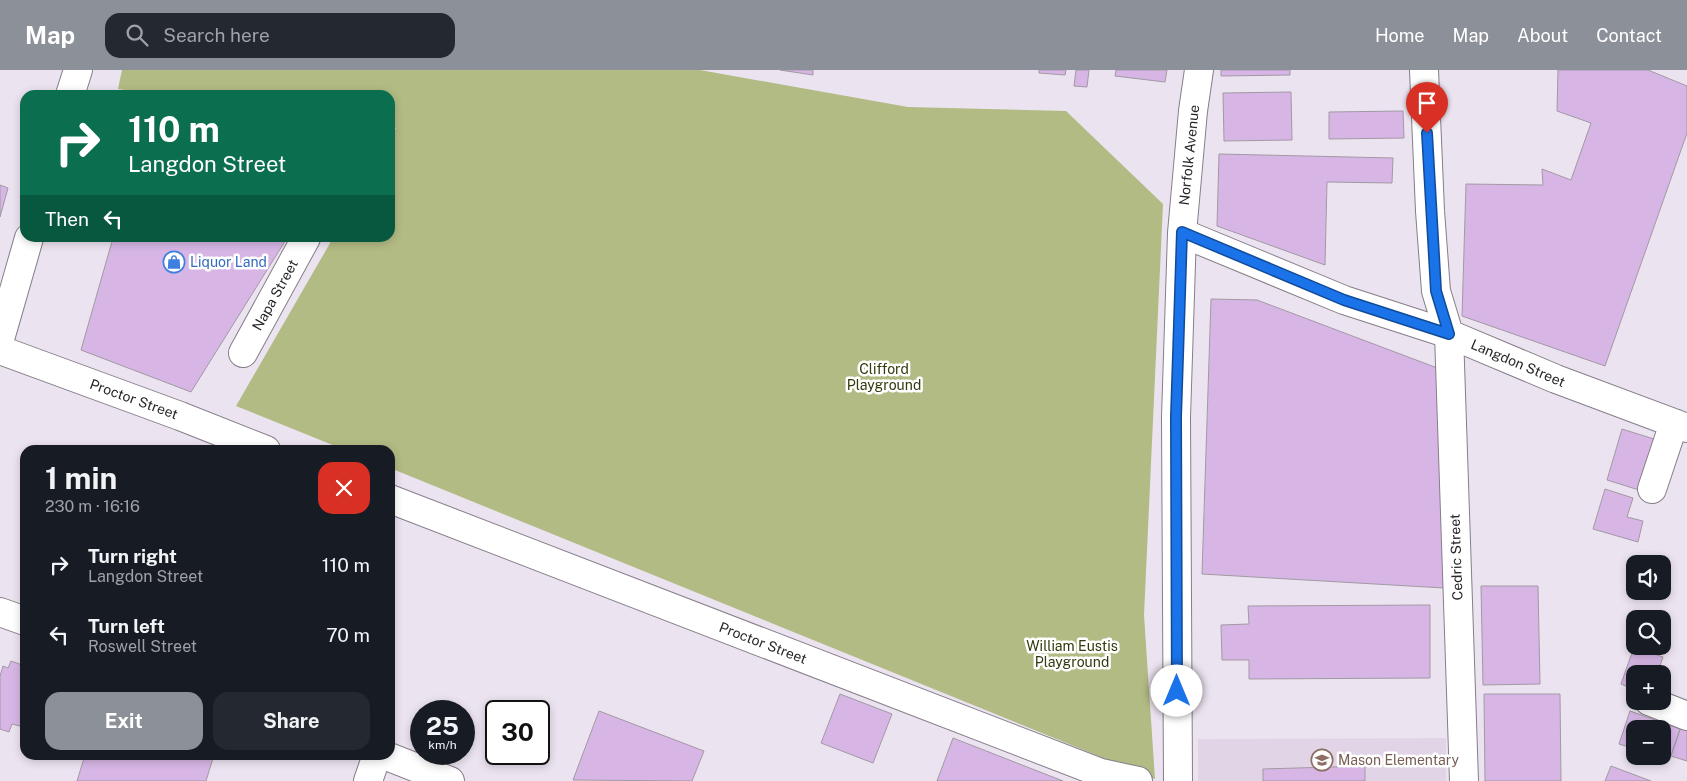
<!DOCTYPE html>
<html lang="en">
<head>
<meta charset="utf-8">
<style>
	:root { --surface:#171b24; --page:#242831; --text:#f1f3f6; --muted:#9ea1a6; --accent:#8c9099 }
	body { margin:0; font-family:"Public Sans",sans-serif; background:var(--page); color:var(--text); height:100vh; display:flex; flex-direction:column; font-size:19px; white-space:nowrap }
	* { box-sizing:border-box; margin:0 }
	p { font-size:16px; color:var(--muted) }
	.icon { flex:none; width:28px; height:28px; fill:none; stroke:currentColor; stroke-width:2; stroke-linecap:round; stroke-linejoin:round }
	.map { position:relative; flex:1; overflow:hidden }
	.details { position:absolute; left:20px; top:375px; width:375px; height:315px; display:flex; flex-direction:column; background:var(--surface); border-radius:15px; box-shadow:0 2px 8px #0003 }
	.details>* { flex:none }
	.hud { position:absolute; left:20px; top:20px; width:375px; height:152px; border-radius:15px; box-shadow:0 2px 8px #0003; background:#0b6e4f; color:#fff; overflow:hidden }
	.controls { position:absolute; left:1626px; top:485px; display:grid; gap:10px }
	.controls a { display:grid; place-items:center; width:45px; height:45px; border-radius:10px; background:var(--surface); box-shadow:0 2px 8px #0003; font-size:25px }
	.speed { position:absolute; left:410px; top:630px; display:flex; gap:10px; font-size:25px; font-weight:700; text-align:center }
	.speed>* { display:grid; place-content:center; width:65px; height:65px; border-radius:50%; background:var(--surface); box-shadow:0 2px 8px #0003; line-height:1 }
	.speed small { font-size:12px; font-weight:400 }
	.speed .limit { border:2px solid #111; border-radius:8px; background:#fff; color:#111 }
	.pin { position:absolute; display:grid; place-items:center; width:42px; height:42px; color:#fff; margin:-51px -21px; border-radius:50% 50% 50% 0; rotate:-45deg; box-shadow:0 0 5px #0007 }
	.pin .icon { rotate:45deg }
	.me { position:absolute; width:55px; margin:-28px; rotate:0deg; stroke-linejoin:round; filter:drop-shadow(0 0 4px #0008) }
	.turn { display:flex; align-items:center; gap:18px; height:105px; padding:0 25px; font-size:22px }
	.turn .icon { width:65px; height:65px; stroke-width:2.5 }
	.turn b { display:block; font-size:35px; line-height:42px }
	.then { display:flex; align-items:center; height:48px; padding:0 25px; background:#0003; gap:10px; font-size:19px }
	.round { display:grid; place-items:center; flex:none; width:52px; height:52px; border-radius:15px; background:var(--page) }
	.overview { display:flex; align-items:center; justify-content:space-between; height:85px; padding:0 25px }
	h1 { font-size:30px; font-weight:700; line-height:38px }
	.action { display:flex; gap:10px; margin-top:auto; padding:10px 25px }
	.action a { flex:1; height:58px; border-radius:15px; background:var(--accent); color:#fff; font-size:20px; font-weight:700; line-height:58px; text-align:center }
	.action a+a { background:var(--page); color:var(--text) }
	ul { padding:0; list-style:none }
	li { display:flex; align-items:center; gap:15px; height:70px; padding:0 25px }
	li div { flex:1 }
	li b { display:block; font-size:19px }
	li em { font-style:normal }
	header { display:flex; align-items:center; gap:30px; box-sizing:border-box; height:70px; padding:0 25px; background:var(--accent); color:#fff }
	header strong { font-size:24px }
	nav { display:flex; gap:28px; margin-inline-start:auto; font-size:18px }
	.search { width:350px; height:45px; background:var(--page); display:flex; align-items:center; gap:12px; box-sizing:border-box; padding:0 18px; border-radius:15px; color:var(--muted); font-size:19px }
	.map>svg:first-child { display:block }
	.built { fill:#e2d4e7 }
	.green { fill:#b3bb84 }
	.building { fill:#d7b6e5; stroke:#a199a4 }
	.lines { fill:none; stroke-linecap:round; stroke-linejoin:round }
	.minor-casing { stroke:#867e89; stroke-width:30 }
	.major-casing { stroke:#867e89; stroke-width:30 }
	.minor { stroke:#fff; stroke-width:28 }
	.major { stroke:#fff; stroke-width:28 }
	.route-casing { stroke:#114b97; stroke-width:12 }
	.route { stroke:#1a73e8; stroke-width:9 }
	.labels { text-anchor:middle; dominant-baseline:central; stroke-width:5; stroke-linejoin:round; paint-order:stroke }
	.street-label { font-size:14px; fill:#29262a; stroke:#fff }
	.shop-label { font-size:14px; fill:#366cbe; stroke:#fff; text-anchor:start }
	.park-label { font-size:14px; fill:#34380d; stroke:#fff }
	.education-label { font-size:14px; fill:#785e54; stroke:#fff; text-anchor:start }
</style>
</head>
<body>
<header>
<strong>Map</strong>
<div class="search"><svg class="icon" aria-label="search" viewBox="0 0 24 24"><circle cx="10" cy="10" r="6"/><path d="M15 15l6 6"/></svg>Search here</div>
<nav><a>Home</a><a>Map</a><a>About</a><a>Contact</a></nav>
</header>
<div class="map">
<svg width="1687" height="711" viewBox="0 0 1687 711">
	<rect width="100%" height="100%" fill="#ece3f0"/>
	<path class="built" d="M1446 668V711H1198V669Z"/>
	<path class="green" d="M122 0H700L908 37 1066 41 1163 134 1144 545 1155 709 390 398V380H345L236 336 333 168H390V68L396 58 390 56V25H162L118 19Z"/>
	<path class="building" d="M780 0H813V5Z
		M1039 0H1066L1065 5 1039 3Z
		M1076 0H1089L1087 17 1074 16Z
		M1116 0H1167L1165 12 1115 6Z
		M1221 0H1290V5L1221 6Z
		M1558 0H1648L1687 16V63L1605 296 1462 246 1466 114 1543 115 1542 99 1571 110 1591 53 1557 41Z
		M1291 22 1292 70 1224 71 1223 23Z
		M1403 41 1404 68 1329 69V42Z
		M1219 84 1393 88 1392 113 1327 112 1325 195 1217 156Z
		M0 115 8 118 0 147Z
		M113 168H287L191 322 81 280Z
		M1211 229 1257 230 1440 299 1444 518 1202 504Z
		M1622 359 1654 369 1639 420 1607 410Z
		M1605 419 1633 428 1627 447 1643 451 1638 472 1593 459Z
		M1481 516H1538L1540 614 1483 615Z
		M1430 535V608L1249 609V590H1222L1221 555 1249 554 1248 536Z
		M1634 577 1663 587 1657 604H1635V620L1621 614Z
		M11 591 25 596V642L20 656 12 654 9 662 0 659V606L3 596 8 598Z
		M840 624 892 644 873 693 821 673Z
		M1484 624H1560L1561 711H1485Z
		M599 641 704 681 692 711 573 710Z
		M1630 641 1680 659 1669 691 1656 686H1662V659H1635V679L1619 674Z
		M1683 651 1687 652V691L1671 686Z
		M953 668 1063 711H937Z
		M85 685H214L206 711H77Z
		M1365 696V711H1263V699Z
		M1611 696 1651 711H1605Z"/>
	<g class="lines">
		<g class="minor-casing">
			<path id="minor" d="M1424 0 1430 141 1436 221 1449 264 1464 711
				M1182 163 1344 230 1449 264 1556 309 1687 358
				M0 280 180 346 266 380
				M243 283 306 168
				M1652 419 1674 353
				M390 429 1101 703 1138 711
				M1649 631 1687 646
				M368 711 377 685
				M1178 711 1176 347 1182 163 1193 41 1199 0"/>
		</g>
		<g class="major-casing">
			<path id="major" d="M70 25 78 0
				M0 269 29 168
				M0 542 25 551
				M384 685 450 711"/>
		</g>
		<use href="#minor" class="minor"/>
		<use href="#major" class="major"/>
	</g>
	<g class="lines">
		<g class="route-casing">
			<path id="route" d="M1177 621 1176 347 1182 162 1344 230 1449 264 1436 221 1427 63"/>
		</g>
		<use href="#route" class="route"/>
	</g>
	<defs>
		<g id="shop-ring" transform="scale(1.125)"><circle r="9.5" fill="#fff" stroke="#3f7fe0" stroke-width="1.5"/><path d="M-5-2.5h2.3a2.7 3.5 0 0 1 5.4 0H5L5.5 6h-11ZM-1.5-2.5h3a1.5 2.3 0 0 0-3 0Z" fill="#3f7fe0"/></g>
		<g id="school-ring" transform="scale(1.125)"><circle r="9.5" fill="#fff" stroke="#8d6e63" stroke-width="1.5"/><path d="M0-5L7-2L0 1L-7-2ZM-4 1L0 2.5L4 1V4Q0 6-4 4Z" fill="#8d6e63"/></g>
	</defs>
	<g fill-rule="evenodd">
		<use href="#shop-ring" x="174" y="192"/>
		<use href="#school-ring" x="1322" y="690"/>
	</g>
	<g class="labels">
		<g class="street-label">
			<text transform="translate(1189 85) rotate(-84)">Norfolk Avenue</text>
			<text transform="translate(275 225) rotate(-61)">Napa Street</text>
			<text transform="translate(1518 293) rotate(23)">Langdon Street</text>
			<text transform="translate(134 329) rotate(20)">Proctor Street</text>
			<text transform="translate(1456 487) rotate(-92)">Cedric Street</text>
			<text transform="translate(763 573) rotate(21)">Proctor Street</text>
		</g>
		<g class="shop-label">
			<text x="190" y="192">Liquor Land</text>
		</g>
		<g class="park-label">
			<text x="884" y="299">Clifford<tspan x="884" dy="16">Playground</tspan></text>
			<text x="1072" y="576">William Eustis<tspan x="1072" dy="16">Playground</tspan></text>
		</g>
		<g class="education-label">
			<text x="1338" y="690">Mason Elementary</text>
		</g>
	</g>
</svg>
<div class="controls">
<a><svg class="icon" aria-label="sound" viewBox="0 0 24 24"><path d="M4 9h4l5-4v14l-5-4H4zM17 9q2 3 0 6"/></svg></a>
<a><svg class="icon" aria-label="search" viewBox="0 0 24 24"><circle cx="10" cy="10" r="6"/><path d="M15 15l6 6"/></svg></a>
<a>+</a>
<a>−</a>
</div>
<div class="speed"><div>25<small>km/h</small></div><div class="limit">30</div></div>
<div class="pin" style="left:1427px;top:63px;background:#d93025"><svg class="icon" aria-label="arrive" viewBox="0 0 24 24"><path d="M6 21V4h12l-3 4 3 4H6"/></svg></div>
<svg class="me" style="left:1177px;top:621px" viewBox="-20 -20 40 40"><circle r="19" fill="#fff"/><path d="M0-13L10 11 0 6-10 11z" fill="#1a73e8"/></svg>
<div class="hud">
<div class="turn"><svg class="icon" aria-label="right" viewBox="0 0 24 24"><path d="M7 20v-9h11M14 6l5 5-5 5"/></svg><div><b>110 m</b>Langdon Street</div></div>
<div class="then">Then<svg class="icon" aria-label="left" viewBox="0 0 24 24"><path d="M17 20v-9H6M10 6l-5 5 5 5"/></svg></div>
</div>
<section class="details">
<div class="overview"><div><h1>1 min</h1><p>230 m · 16:16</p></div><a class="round" style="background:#d93025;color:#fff"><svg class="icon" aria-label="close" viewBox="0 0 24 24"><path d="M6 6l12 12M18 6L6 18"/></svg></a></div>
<ul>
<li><svg class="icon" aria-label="right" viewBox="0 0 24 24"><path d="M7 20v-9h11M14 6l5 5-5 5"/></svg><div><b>Turn right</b><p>Langdon Street</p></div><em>110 m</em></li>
<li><svg class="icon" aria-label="left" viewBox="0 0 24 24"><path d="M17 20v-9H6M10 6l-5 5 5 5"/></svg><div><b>Turn left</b><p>Roswell Street</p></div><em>70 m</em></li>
</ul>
<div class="action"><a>Exit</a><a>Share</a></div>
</section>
</div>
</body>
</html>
